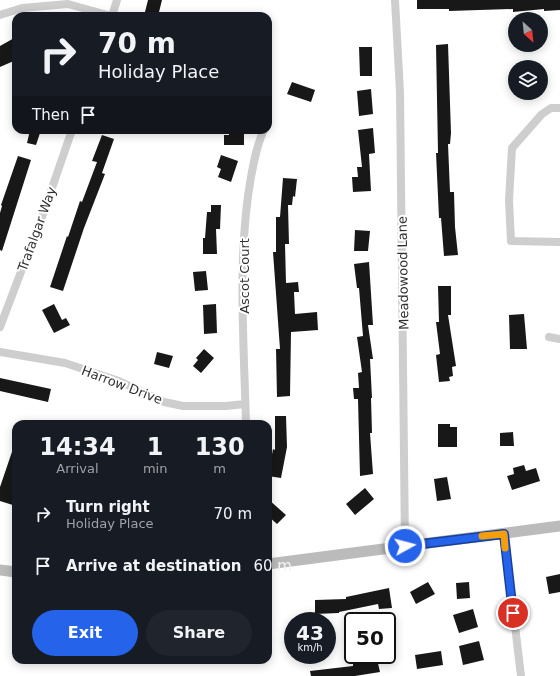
<!DOCTYPE html>
<html lang="en">
<head>
<meta charset="utf-8">
<style>
	:root { --surface:#171b24; --page:#20242c; --text:#f1f3f6; --muted:#9ea1a6; --accent:#2563eb }
	body { margin:0; font-family:"DejaVu Sans",sans-serif; background:var(--page); color:var(--text); height:100vh; display:flex; flex-direction:column; font-size:15px; white-space:nowrap }
	* { box-sizing:border-box; margin:0 }
	p { font-size:13px; color:var(--muted) }
	.icon { flex:none; width:22px; height:22px; fill:none; stroke:currentColor; stroke-width:2; stroke-linecap:round; stroke-linejoin:round }
	.map { position:relative; flex:1; overflow:hidden }
	.drawer { position:absolute; left:12px; top:420px; width:260px; height:244px; display:flex; flex-direction:column; background:var(--surface); border-radius:12px; box-shadow:0 2px 10px #0003 }
	.drawer>* { flex:none }
	.guide { position:absolute; left:12px; top:12px; width:260px; height:122px; border-radius:12px; box-shadow:0 2px 10px #0003; background:#171b24; color:var(--text); overflow:hidden }
	.needle { width:26px; rotate:153deg }
	.controls { position:absolute; left:508px; top:12px; display:grid; gap:8px }
	.controls a { display:grid; place-items:center; width:40px; height:40px; border-radius:50%; background:var(--surface); box-shadow:0 2px 10px #0003; font-size:20px }
	.speed { position:absolute; left:284px; top:612px; display:flex; gap:8px; font-size:20px; font-weight:700; text-align:center }
	.speed>* { display:grid; place-content:center; width:52px; height:52px; border-radius:50%; background:var(--surface); box-shadow:0 2px 10px #0003; line-height:1 }
	.speed small { font-size:10px; font-weight:400 }
	.speed .limit { border:2px solid #111; border-radius:6px; background:#fff; color:#111 }
	.pin { position:absolute; display:grid; place-items:center; width:34px; height:34px; color:#fff; margin:-17px; border:2px solid #fff; border-radius:50%; box-shadow:0 1px 4px #0007 }
	.me { position:absolute; width:44px; margin:-22px; rotate:83deg; stroke-linejoin:round; filter:drop-shadow(0 0 3px #0008) }
	.turn { display:flex; align-items:center; gap:14px; height:84px; padding:0 20px; font-size:18px }
	.turn .icon { width:52px; height:52px; stroke-width:2.5 }
	.turn b { display:block; font-size:28px; line-height:34px }
	.then { display:flex; align-items:center; height:38px; padding:0 20px; background:#0003; gap:8px; font-size:15px }
	.eta { display:flex; justify-content:space-evenly; align-items:center; height:68px; text-align:center }
	.eta b { font-size:24px; font-weight:700; line-height:28px }
	.action { display:flex; gap:8px; margin-top:auto; padding:8px 20px }
	.action a { flex:1; height:46px; border-radius:24px; background:var(--accent); color:#fff; font-size:16px; font-weight:700; line-height:46px; text-align:center }
	.action a+a { background:var(--page); color:var(--text) }
	ul { padding:0; list-style:none }
	li { display:flex; align-items:center; gap:12px; height:52px; padding:0 20px }
	li div { flex:1 }
	li b { display:block; font-size:15px }
	li em { font-style:normal }
	.map>svg:first-child { display:block }
	.building { fill:#181818 }
	.lines { fill:none; stroke-linecap:round; stroke-linejoin:round }
	.minor { stroke:#cecece; stroke-width:8 }
	.secondary { stroke:#bbb; stroke-width:11 }
	.route-casing { stroke:#184099; stroke-width:10 }
	.route { stroke:#2563eb; stroke-width:7 }
	.slow { stroke:#f59e0b; stroke-width:7 }
	.labels { text-anchor:middle; dominant-baseline:central; stroke-width:4; stroke-linejoin:round; paint-order:stroke }
	.street-label { font-size:13px; fill:#313131; stroke:#fff }
</style>
</head>
<body>
<div class="map">
<svg width="560" height="676" viewBox="0 0 560 676">
	<rect width="100%" height="100%" fill="#fff"/>
	<path class="building" d="M148 0H162L158 16H144Z
		M417 0H560V10L544 11V9L513 12V9L449 11V9H417Z
		M16 37V60L0 67V46Z
		M448 44 451 133 450 144H448L450 192H454L455 227 458 255 444 256 441 218H439L436 153H438L436 45Z
		M359 47H372V76H360Z
		M292 82 315 90 311 102 287 94Z
		M371 89 373 114 359 116 357 91Z
		M373 128 375 153 369 154 371 191 353 192 352 177H358L357 167H362L358 130Z
		M30 130H41L36 145 27 143Z
		M229 131H244V145H224V135H229Z
		M102 135 114 139 102 173 105 174 84 228 63 291 50 287 67 236 68 237 80 201 82 202 97 162 92 161Z
		M221 155 238 161 231 182 218 177 221 169 217 167Z
		M18 156 31 160 2 251 0 250V213L2 206 1 205Z
		M283 178 297 179 295 197 293 196 292 205H288L289 244H285L286 283 298 282 299 292H294L295 314 317 312 318 330 291 332 290 396 277 397 276 349H280L273 252H276V217H280Z
		M211 205H221L220 229H216L217 254H203V238H205L207 212H211Z
		M355 230 370 231 368 251H354Z
		M369 262 373 325H368L373 359H370L372 398H371L372 433H370L373 474 360 476 358 399H354L353 388H359L358 373 362 372 357 337 363 336 359 288H357L354 264Z
		M206 271 208 290 195 291 193 272Z
		M438 286H451V315H448L456 366 452 367 453 376 449 377 450 381 439 382 436 355 440 354 436 322H439Z
		M54 304 62 320 66 318 70 325 54 333 42 310Z
		M216 304 217 333 204 334 203 305Z
		M524 314 527 349H510L509 315Z
		M204 349 214 358 201 373 193 366 198 360 196 358Z
		M157 352 173 356 169 368 154 364Z
		M0 378 51 389 48 402 0 391Z
		M275 416H286L287 447 281 478 268 476 273 449 275 450Z
		M438 424H450V427H457V447H438Z
		M513 432 514 446H500V433Z
		M15 443H16V506L0 501V487Z
		M524 465 526 471 536 468 540 481 512 490 507 476 514 474 513 468Z
		M447 477 451 499 437 501 434 479Z
		M365 488 374 499 355 515 346 504Z
		M268 499 286 515 277 524 268 516Z
		M560 574V592L549 594 546 577Z
		M428 582 435 594 416 604 410 592Z
		M469 582 470 598 457 599 456 583Z
		M389 588 392 608 379 609 378 604 339 612V613L315 614V600L346 599V597Z
		M473 609 478 627 459 633 453 615Z
		M479 641 484 660 463 665 459 646Z
		M441 651 443 665 417 669 415 655Z
		M377 659 380 672 355 676H311L310 671 353 666V663Z"/>
	<g class="lines">
		<path class="minor" d="M395 0 400 92 405 546
			M0 15 22 8 68 4 111 16
			M112 16 117 0
			M560 108H551L542 114 512 148 509 200 511 241 560 242
			M268 122V121
			M0 327 43 214 72 130
			M549 337 560 339
			M0 352 65 363 119 381 164 402 183 406H226L245 404
			M246 424C244 345 237 254 251 177 254 161 257 144 264 130
			M504 534 521 676"/>
		<path class="secondary" d="M268 564 560 526
			M0 570 16 572"/>
	</g>
	<g class="lines">
		<g class="route-casing">
			<path id="route" d="M405 546 504 534 513 613"/>
		</g>
		<use href="#route" class="route"/>
		<path class="slow" d="M482 536 504 534 505 548"/>
	</g>
	<g class="labels">
		<g class="street-label">
			<text transform="translate(37 229) rotate(-70)">Trafalgar Way</text>
			<text transform="translate(403 273) rotate(-91)">Meadowood Lane</text>
			<text transform="translate(244 276) rotate(-90)">Ascot Court</text>
			<text transform="translate(122 385) rotate(21)">Harrow Drive</text>
		</g>
	</g>
</svg>
<div class="controls">
<a><svg class="needle" viewBox="-14 -14 28 28"><path d="M0-13l5 13h-10z" fill="#e53935"/><path d="M0 13l5-13h-10z" fill="#9ea1a6"/></svg></a>
<a><svg class="icon" aria-label="layers" viewBox="0 0 24 24"><path d="M12 4l9 5-9 5-9-5zM3 14l9 5 9-5"/></svg></a>
</div>
<div class="speed"><div>43<small>km/h</small></div><div class="limit">50</div></div>
<div class="pin" style="left:513px;top:613px;background:#d93025"><svg class="icon" aria-label="arrive" viewBox="0 0 24 24"><path d="M6 21V4h12l-3 4 3 4H6"/></svg></div>
<svg class="me" style="left:405px;top:546px" viewBox="-20 -20 40 40"><circle r="17" fill="#2563eb" stroke="#fff" stroke-width="3"/><path d="M0-11L8 9 0 5-8 9z" fill="#fff"/></svg>
<div class="guide">
<div class="turn"><svg class="icon" aria-label="right" viewBox="0 0 24 24"><path d="M7 20v-9h11M14 6l5 5-5 5"/></svg><div><b>70 m</b>Holiday Place</div></div>
<div class="then">Then<svg class="icon" aria-label="arrive" viewBox="0 0 24 24"><path d="M6 21V4h12l-3 4 3 4H6"/></svg></div>
</div>
<section class="drawer">
<div class="eta">
<div><b>14:34</b><p>Arrival</p></div>
<div><b>1</b><p>min</p></div>
<div><b>130</b><p>m</p></div>
</div>
<ul>
<li><svg class="icon" aria-label="right" viewBox="0 0 24 24"><path d="M7 20v-9h11M14 6l5 5-5 5"/></svg><div><b>Turn right</b><p>Holiday Place</p></div><em>70 m</em></li>
<li><svg class="icon" aria-label="arrive" viewBox="0 0 24 24"><path d="M6 21V4h12l-3 4 3 4H6"/></svg><div><b>Arrive at destination</b></div><em>60 m</em></li>
</ul>
<div class="action"><a>Exit</a><a>Share</a></div>
</section>
</div>
</body>
</html>
